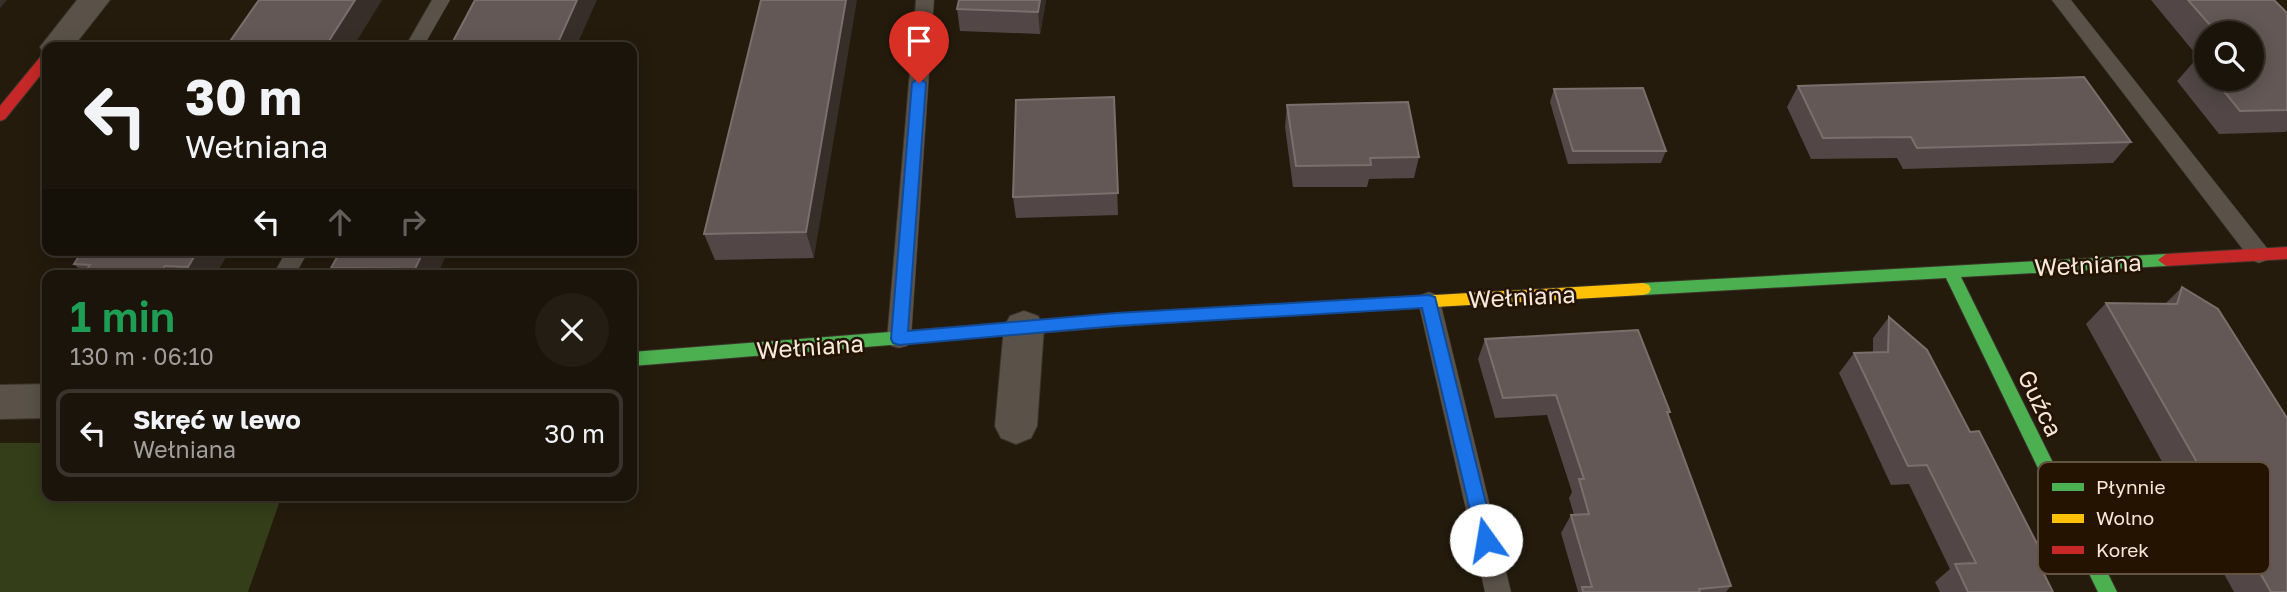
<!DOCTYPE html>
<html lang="pl">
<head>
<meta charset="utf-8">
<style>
	:root { --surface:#1b140a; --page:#241d13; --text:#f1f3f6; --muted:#a09e9c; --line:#39332b }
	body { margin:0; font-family:"Golos Text",sans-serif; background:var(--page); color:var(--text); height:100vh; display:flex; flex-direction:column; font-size:26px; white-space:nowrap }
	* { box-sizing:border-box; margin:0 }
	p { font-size:23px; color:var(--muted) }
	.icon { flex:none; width:38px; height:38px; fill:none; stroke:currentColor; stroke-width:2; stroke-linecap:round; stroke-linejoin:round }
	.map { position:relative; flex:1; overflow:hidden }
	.drawer { position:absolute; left:42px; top:270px; width:595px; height:231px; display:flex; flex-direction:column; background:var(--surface); border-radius:14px; box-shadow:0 4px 18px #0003,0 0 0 2px var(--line) }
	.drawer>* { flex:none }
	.banner { position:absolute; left:42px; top:42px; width:595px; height:214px; border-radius:14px; box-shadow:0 4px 18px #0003,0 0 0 2px var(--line); background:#1b140a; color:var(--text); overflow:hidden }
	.tools { position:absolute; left:2194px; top:21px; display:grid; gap:14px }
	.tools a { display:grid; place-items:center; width:70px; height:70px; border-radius:50%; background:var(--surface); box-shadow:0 4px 18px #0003,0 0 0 2px var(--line); font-size:35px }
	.pin { position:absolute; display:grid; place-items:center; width:60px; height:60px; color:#fff; margin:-72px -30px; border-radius:50% 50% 50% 0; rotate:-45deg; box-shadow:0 0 7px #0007 }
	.pin .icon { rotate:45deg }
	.me { position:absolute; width:77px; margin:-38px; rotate:347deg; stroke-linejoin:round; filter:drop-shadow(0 0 5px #0008) }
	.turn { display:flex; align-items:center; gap:24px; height:147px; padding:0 28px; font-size:32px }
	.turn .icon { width:91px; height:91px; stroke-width:2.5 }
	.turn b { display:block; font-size:49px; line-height:60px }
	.lanes { display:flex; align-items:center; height:66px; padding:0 28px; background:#0003; justify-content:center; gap:35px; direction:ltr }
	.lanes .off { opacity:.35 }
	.round { display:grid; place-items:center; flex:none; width:74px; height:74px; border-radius:37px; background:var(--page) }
	.head { display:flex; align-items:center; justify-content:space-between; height:119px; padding:0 28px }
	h1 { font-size:42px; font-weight:600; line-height:52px; color:#1e9e55 }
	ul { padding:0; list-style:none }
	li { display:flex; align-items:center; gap:21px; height:88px; margin:0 14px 10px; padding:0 14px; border:4px solid var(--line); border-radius:14px }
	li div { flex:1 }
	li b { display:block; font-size:26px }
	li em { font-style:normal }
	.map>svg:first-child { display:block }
	.green { fill:#343e19 }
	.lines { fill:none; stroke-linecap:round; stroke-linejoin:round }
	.lane-casing { stroke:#3c342b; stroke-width:1 }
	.street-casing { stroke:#3c342b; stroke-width:2 }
	.fast-casing { stroke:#3c342b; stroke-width:2 }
	.slow-casing { stroke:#3c342b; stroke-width:2 }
	.jam-casing { stroke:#3c342b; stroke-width:2 }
	.lane { fill:#5a5248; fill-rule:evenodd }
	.street { fill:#5a5248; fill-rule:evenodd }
	.fast { fill:#4caf50; fill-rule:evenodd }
	.slow { fill:#ffc107; fill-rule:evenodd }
	.jam { fill:#c62828; fill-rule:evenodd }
	.wall { fill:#524646; fill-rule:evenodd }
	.shaded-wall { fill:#382e29 }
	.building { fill:#645856; stroke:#7b6e6b; stroke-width:2 }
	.route { fill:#1a73e8; stroke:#114b97; stroke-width:2 }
	.labels { text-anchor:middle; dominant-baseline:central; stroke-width:5; stroke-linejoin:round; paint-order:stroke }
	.street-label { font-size:24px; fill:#f6e9da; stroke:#241300 }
	.key { fill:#241300; stroke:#635341; stroke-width:2 }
	.key-label { font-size:19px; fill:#f6e9da }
</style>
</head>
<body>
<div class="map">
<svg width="2287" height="592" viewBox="0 0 2287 592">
	<rect width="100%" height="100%" fill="#241b0d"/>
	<path class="green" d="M0 443H47V495H282L248 592H0Z"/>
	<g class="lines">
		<g class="lane-casing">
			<path id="lane" d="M432 0H450L423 47H405Z
				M916 0H934L911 339 907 346 899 348 891 346 887 339Z
				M2052 0H2071L2267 248 2270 254 2267 260 2259 263 2251 260Z
				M287 250H309L295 275H273Z
				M1429 292 1437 295 1440 301 1511 592H1485L1418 301 1421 295Z"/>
		</g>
		<g class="street-casing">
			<path id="street" d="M77 0H110L73 47H47V55H44L40 47Z
				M1024 311 1038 316 1044 327 1037 426 1031 438 1016 444 1001 438 995 426 1004 327 1010 316Z
				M47 384V418L0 419V385Z"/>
		</g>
		<g class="fast-casing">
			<path id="fast" d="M2166 254 2174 260 2166 266 1961 277 2117 592H2098L1946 278 1643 295 1637 293 1635 289 1637 285 1643 283Z
				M1160 311 1166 312 1168 317 1166 322 1160 323 632 366V352Z"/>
		</g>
		<g class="slow-casing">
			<path id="slow" d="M1643 283 1649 285 1651 289 1649 293 1643 295 1160 323 1154 322 1152 317 1154 312 1160 311Z"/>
		</g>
		<g class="jam-casing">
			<path id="jam" d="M47 54V67L5 119 0 121V106L42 55Z
				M2287 247V259L2166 266 2158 260 2166 254Z"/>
		</g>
		<use href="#lane" class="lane"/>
		<use href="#street" class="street"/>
		<use href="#fast" class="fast"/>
		<use href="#slow" class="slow"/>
		<use href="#jam" class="jam"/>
	</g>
	<path class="wall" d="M761 0 814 258 715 260 704 234Z
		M959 0H1046L1040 34 960 31 957 9Z
		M2151 0H2274L2287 13V130L2285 132 2219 134 2177 81 2198 57ZM2207 33H2252V79H2207Z
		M1798 86 2131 142 2113 163 1903 169 1897 158 1811 159 1787 107Z
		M1554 89 1666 151 1661 163 1568 164 1550 102Z
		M1114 97 1118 215 1016 218 1013 197Z
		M1287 105 1419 157 1414 178 1369 179 1367 187H1293L1285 127Z
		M83 250H230L215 275H83V273L74 264Z
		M341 250H448L437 275H336L331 268Z
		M2182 287 2287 592H2234L2086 324 2106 303 2165 304Z
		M1889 317 1970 432 2048 565 2042 570 2053 592H1940L1935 582 1950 569 1909 484 1891 485 1839 373 1854 353 1873 352V338Z
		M1485 339 1670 412 1668 415 1731 586 1726 592H1578L1561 533 1571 515H1574L1569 498 1572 492 1547 415 1495 418 1478 359Z"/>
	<path class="shaded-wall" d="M0 0H7L0 8Z
		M355 0H382L353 47H325Z
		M577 0H597L576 47H556Z
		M846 0H857L814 258 806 232Z
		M1040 0H1046L1040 34 1038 12Z
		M198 250H230L215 275H195L188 267Z
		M424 250H448L437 275H419L415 269Z
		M165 266 174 275H159Z"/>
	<path class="building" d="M259 0H355L325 47H226Z
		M475 0H577L556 47H450Z
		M761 0H846L806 232 704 234Z
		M959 0H1040L1038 12 957 9Z
		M2188 0H2274L2287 13V110L2240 111 2214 79H2252V33H2217Z
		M2197 57H2207V69Z
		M2084 77 2131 142 1917 148 1911 137 1823 138 1798 86Z
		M1643 88 1666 151H1573L1554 89Z
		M1114 97 1118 193 1013 197 1016 100Z
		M1408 102 1419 157 1370 158 1371 165 1296 166 1287 105Z
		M83 250H198L188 267 165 266 159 275H83L90 265 74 264Z
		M341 250H424L415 269 331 268Z
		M2182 287 2218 309 2287 418V592H2271L2106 303 2177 304Z
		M1889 317 1927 350 1970 432 1979 431 2048 565 2040 566 2053 592H1968L1955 564 1976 563 1927 465 1908 466 1854 353 1888 352Z
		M1638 330 1670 412H1667L1731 586 1699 589 1700 592H1583L1582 587H1592L1571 515 1589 514 1579 479H1584L1556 395 1503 398 1485 339Z"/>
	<path class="route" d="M919 78 926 83 908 331 1116 313 1429 295 1435 297 1495 540 1492 546 1486 549 1479 546 1477 540 1422 308 1116 326 899 345 893 343 891 339 912 83Z"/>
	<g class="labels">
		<g class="street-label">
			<text transform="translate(2088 264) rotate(-3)">Wełniana</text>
			<text transform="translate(1522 296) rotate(-3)">Wełniana</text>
			<text transform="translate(810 346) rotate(-4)">Wełniana</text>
			<text transform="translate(2041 403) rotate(64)">Guźca</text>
		</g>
	</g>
	<rect x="2038" y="462" width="232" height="112" rx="10" class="key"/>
	<rect x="2052" y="483" width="32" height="8" fill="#4caf50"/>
	<rect x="2052" y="514" width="32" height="9" fill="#ffc107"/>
	<rect x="2052" y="546" width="32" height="8" fill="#c62828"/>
	<g class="key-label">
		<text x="2096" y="494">Płynnie</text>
		<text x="2096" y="525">Wolno</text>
		<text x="2096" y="557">Korek</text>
	</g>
</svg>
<div class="tools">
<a><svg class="icon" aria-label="search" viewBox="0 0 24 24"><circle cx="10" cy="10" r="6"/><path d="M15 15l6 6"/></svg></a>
</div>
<div class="pin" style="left:919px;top:83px;background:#d93025"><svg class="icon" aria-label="arrive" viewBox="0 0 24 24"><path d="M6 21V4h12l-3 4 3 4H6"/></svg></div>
<svg class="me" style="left:1486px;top:540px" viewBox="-20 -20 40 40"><circle r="19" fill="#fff"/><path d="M0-13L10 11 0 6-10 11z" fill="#1a73e8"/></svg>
<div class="banner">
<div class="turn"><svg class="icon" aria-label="left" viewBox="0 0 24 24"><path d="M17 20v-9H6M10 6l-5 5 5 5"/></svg><div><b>30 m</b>Wełniana</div></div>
<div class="lanes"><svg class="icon" aria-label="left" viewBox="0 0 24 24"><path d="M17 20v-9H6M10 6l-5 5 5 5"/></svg><svg class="icon off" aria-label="ahead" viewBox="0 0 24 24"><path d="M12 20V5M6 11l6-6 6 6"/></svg><svg class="icon off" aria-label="right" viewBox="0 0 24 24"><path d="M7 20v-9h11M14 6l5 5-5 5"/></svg></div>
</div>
<section class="drawer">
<div class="head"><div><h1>1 min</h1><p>130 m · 06:10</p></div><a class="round"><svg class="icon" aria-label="close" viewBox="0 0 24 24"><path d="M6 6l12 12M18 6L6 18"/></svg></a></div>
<ul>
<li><svg class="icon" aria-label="left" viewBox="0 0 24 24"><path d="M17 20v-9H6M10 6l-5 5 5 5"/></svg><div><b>Skręć w lewo</b><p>Wełniana</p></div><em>30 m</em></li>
</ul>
</section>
</div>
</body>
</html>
